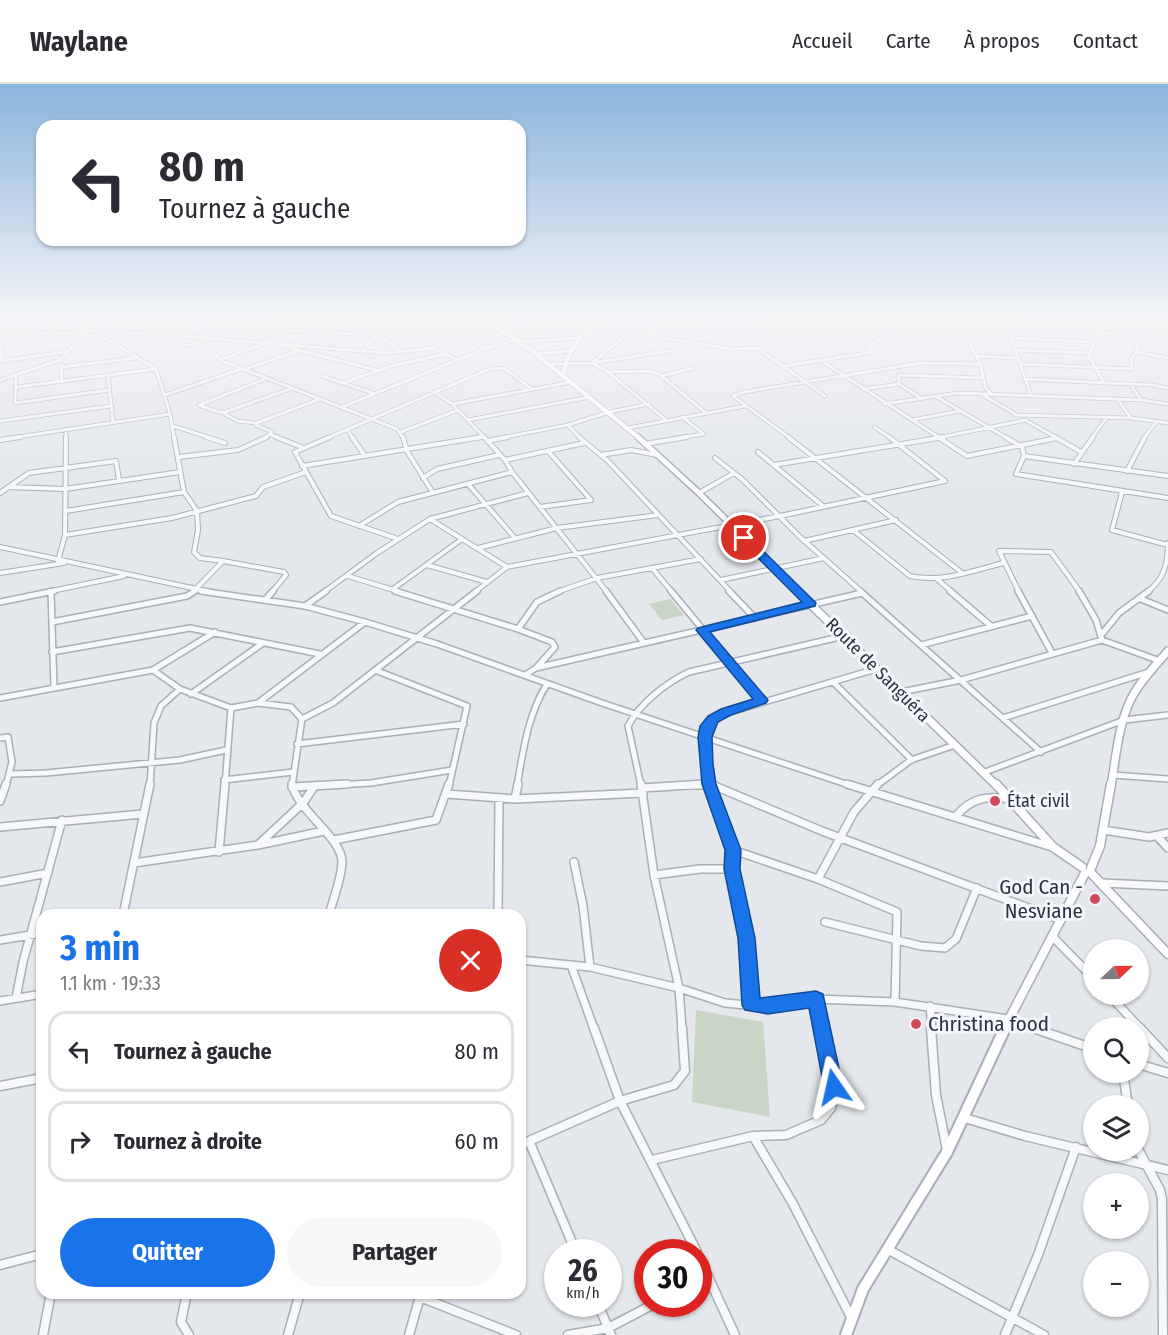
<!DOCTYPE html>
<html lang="fr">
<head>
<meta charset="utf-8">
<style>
	:root { --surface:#fff; --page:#f7f7f7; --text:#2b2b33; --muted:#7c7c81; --line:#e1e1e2; --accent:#1a73e8 }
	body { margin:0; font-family:"Fira Sans Condensed",sans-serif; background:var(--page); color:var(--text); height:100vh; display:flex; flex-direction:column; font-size:22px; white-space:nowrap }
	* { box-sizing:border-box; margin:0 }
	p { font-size:20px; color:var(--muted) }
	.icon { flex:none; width:33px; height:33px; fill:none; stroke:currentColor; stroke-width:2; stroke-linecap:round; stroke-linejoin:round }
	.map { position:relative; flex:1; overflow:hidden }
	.side { position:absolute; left:36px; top:825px; width:490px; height:390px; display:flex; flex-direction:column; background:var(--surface); border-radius:18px; box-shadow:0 2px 4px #0004 }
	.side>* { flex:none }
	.hud { position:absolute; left:36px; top:36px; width:490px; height:126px; border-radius:18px; box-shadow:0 2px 4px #0004; background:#fff; color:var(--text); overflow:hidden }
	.needle { width:39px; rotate:68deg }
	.fabs { position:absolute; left:1083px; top:855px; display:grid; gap:12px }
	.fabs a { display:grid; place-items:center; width:66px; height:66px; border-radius:50%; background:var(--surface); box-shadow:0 2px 4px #0004; font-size:30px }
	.speed { position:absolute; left:544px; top:1155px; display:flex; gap:12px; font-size:30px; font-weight:700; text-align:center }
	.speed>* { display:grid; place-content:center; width:78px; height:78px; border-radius:50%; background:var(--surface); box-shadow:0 2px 4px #0004; line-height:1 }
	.speed small { font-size:15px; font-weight:400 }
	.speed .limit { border:9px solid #d22; background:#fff; color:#111 }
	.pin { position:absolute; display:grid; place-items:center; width:51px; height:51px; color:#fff; margin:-26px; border:3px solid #fff; border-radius:50%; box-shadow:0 2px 6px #0007 }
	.me { position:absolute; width:66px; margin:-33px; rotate:349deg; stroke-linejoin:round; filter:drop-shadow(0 0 4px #0008) }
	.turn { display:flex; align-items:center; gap:21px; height:126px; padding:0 24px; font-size:27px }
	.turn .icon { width:78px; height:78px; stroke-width:2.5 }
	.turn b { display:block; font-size:42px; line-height:51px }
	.round { display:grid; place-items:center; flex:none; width:63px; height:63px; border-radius:32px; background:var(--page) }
	.head { display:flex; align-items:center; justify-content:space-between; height:102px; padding:0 24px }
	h1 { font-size:36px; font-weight:700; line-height:45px; color:var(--accent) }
	.cta { display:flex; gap:12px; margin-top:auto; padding:12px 24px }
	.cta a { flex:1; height:69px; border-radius:36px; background:var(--accent); color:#fff; font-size:24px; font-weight:700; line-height:69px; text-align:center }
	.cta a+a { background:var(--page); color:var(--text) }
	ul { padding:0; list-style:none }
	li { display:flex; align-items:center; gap:18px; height:81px; margin:0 12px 9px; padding:0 12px; border:3px solid var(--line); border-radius:18px }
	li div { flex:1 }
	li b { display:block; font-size:22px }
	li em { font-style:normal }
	header { display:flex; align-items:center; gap:36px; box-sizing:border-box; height:84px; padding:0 30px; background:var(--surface); border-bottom:2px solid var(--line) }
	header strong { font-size:28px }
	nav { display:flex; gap:33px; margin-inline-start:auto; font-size:21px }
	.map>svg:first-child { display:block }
	.green { fill:#c9d6c5 }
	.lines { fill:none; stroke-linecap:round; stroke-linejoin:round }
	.street-far4-casing { stroke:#a9aeb7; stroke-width:4.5 }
	.street-far3-casing { stroke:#a9aeb7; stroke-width:6 }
	.street-far2-casing { stroke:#a9aeb7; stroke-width:8 }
	.street-far1-casing { stroke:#a9aeb7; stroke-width:10 }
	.street-casing { stroke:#a9aeb7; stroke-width:11 }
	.secondary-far4-casing { stroke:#a9aeb7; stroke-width:6 }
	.secondary-far3-casing { stroke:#a9aeb7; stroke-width:8 }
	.secondary-far2-casing { stroke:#a9aeb7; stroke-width:10 }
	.secondary-far1-casing { stroke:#a9aeb7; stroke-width:11 }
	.secondary-casing { stroke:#a9aeb7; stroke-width:14 }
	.street-far4 { stroke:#f7f8fa; stroke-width:3 }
	.street-far3 { stroke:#f7f8fa; stroke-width:4 }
	.street-far2 { stroke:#f7f8fa; stroke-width:5 }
	.street-far1 { stroke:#f7f8fa; stroke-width:7 }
	.street { stroke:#f7f8fa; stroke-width:8 }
	.secondary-far4 { stroke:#fff; stroke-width:4.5 }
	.secondary-far3 { stroke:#fff; stroke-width:5 }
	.secondary-far2 { stroke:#fff; stroke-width:7 }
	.secondary-far1 { stroke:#fff; stroke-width:8 }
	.secondary { stroke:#fff; stroke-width:10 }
	.route { fill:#1a73e8; stroke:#114b97; stroke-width:1.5 }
	.poi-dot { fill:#d1495b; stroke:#f4f6f9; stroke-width:2 }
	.labels { text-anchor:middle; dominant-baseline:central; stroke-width:6; stroke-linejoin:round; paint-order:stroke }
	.street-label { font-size:18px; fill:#2b3445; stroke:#f4f6f9 }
	.poi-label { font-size:18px; fill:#2b3445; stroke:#f4f6f9; text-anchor:start }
	.near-poi-label { font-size:21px; fill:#2b3445; stroke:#f4f6f9; text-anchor:end }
</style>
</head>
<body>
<header>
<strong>Waylane</strong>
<nav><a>Accueil</a><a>Carte</a><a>À propos</a><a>Contact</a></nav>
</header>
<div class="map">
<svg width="1168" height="1251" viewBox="0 0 1168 1251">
	<rect width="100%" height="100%" fill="#e4e7ec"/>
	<path class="green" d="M670 515 684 531 662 536 649 520Z
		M696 926 763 938 770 1033 692 1018Z"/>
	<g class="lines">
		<g class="street-far4-casing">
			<path id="street-far4" d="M268 231 296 234
				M965 231V248L980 280 986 305 992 310
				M1062 231 1168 246
				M1153 231 1168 234
				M534 232 545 243
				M104 234 184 238
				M347 235 389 238
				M410 238 434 264 458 276
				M965 238 1081 244 1139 255
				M217 241 284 247
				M1007 241 1031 312
				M454 242 484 265
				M285 246 377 251
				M87 247 166 251 386 269 434 264
				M503 247 584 240 731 265 757 264 825 312
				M1099 247 1089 272 1104 299
				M0 248 79 250 107 255 156 285 170 330 174 354
				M378 249 399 267
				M628 249 592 279 608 288 666 336
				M51 250 70 231
				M648 250 671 244 700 241
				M166 251 194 231
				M204 254 220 276 397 345 403 354
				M1012 254 1093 258
				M0 256 12 249
				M519 258 578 254
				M330 259 341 249
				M0 260 2 268 0 277
				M196 260 227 231
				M183 262 197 259
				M283 262 376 286
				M1015 266 1088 269
				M362 267 388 240 410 238 492 242
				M1136 268 1168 274
				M536 270 571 267
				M977 272 1017 274
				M220 276 269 258 299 231
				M820 276 940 354
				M0 277 65 268
				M61 280 62 298
				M549 280 592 279 675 266
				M1021 280 1132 285 1131 274 1136 268 1139 255 1149 243
				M784 282 873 268 868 263 896 245 891 231
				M61 283 136 274
				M243 286 297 267
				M608 288 647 287 659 290 706 329
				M16 292 15 319 109 306
				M108 292 113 338
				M322 292 373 309
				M661 292 694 284
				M265 295 199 321 218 328H225L293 304
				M1026 295 1152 301 1168 304
				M0 296 60 276 87 247 107 231
				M343 299 391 282 446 270
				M1130 300 1141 316
				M17 303 155 285
				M863 305 899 300
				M434 308 452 320 485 354
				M981 310 1017 331
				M165 311 241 285
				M937 313 1007 354
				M921 314 899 300V291L982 294
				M1118 316 1131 334
				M452 320 572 298
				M884 320 958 309 1141 316 1168 320
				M342 323 487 264 516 256
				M221 328 238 337 257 339
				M1015 331 1131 334 1168 339
				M682 333 704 350
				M468 336 590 313
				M912 336 960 327
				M1025 336 1057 354
				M0 337 111 322
				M568 341 580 354
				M173 342 211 354
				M874 343 891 354
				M628 344 745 322
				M347 345 353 354
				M401 348 458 326
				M271 351 280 354
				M11 354 170 330
				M66 354V346
				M264 354 272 348 256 341 257 339 320 315
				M327 354 492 284 505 285 532 305
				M473 354 482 353
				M500 354 568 341 609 328 649 320
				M678 354 704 350
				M790 354 733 312 744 308 921 279 980 280
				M937 354 1026 336
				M1092 354 1107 333
				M1144 354 1157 337"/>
		</g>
		<g class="street-far3-casing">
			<path id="street-far3" d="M174 353 184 408 197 427 198 446 194 468 200 474 223 477 193 508
				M206 353 225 359
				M276 353 304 364
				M330 353 295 368 331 432 398 455
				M352 353 365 372
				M403 353 407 367 433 409
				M484 353 505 376 512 388 607 508
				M579 353 608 377 731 508
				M788 353 961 488
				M938 353 967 372 1057 354
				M1005 353 1022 363 1024 372 1016 390 1168 414
				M1055 353 1081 368
				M0 356 20 353
				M487 357 508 353
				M645 360 687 353
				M758 368 823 422
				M601 371 631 366 657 371
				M1024 372 1168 392
				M179 373 238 366 267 353
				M715 374 743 396 800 453 862 508
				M505 376 584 359
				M1074 380 1093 353
				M774 381 944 353
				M302 382 482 353
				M1127 387 1145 353
				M423 394 437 385 499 371
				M468 400 515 454
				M8 403 65 405 180 388
				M1122 408 1112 446 1168 461
				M0 409 29 389 116 377 119 396
				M699 409 734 389
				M540 423 591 416 548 367
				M66 427 184 408
				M430 435 507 483
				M359 442 398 418 512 388
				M853 446 910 492C941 499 973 487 1003 479
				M65 451 172 434 256 412 263 403 306 388
				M804 457 896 436
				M0 463 211 508
				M478 464 557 444 658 431
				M58 477 65 451 66 353
				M223 477 284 488 286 491 272 508
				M427 481 487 498
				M652 484 672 508
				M0 489 64 479
				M348 492 400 508
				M937 495 952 508
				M721 496 824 474
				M393 505 462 455
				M47 508 124 492
				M324 508 377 469 430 435 528 409
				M475 508 507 483 780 432 945 397 889 353
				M557 508 597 494 701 475
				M1019 508 999 467 1051 468 1080 508
				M1147 508C1164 496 1168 479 1168 459"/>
		</g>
		<g class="street-far2-casing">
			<path id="street-far2" d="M201 507 305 522 365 538 437 560 602 619 852 702
				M395 507 518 545
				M606 507 644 559
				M671 507 762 617
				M729 507 755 534
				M860 507 1041 668
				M950 507 991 542
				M1018 507 1052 569
				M1079 507 1096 536 1102 556
				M51 508 54 604
				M266 515 273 507
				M1141 515 1168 526
				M0 518 54 507
				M305 522 326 507
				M52 538 187 512 195 507
				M1102 550 1119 529 1149 507
				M921 561 1032 532
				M52 568 190 544 320 570
				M537 583 555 563 552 558 518 545 537 518 560 507
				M153 586 215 548
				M375 586 467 622 449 702
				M525 591 536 584 862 509
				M833 598 912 676
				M901 608 961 596 1102 556 1160 577
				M191 610 263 559
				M0 614 153 586 180 605 231 624 258 619 365 538
				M258 619 291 623 302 635 292 702
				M1003 634 1152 587
				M302 635 333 619 477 507
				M0 654 8 653 12 678 6 702
				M297 660 464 640
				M985 688 1124 636 1168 631
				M11 690 46 689 180 676 226 666
				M1113 691 1168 695
				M224 696 293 688
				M150 702 154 639 161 622 180 605
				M225 702 231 624
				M317 702 371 699 452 686
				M517 702C523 667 528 630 547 600
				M641 702 628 642C640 619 666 599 689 588L844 552
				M680 702H713
				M710 702 706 680 707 642 717 632 876 585
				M876 702 911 676 955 661"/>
		</g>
		<g class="street-far1-casing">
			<path id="street-far1" d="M292 700C296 725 341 753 342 777 342 794 333 815 329 831
				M641 700 654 791 679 904 682 945
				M709 700 733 766 732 785 747 854 752 921
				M710 700 822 747 1061 836
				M847 700 1052 763
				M292 703 347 700
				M642 704 705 700
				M447 710 515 715 643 709
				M515 715 518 700
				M0 717 6 700
				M956 732C972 713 987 712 1010 715
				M0 743 143 730
				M1103 746 1149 753 1168 749
				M1157 752 1168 764
				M334 756 436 736 449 700
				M259 760 303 719 314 703
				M733 766 818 795 897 828 895 918
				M219 768 225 700
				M574 778 583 822 590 883
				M134 779 258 761 324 747
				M654 791 700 785H732
				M818 795 854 728 878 700
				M0 798 48 789
				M1102 799 1168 802
				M123 831 150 700
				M498 831 499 715
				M825 838 921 862 945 864 956 855 977 804
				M1052 852 1094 895
				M0 856 42 849
				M520 876 590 883 679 904 725 919 768 923 816 915 895 918 1008 935 1037 945
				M571 881 594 945
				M1108 910 1141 945
				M16 914 23 878 62 736
				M816 915 822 945
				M0 917 42 910
				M930 922 932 945"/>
		</g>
		<g class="street-casing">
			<path id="street" d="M594 944 620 1017 697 1168
				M931 944 936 1011 947 1066
				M1033 944 1094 965
				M1140 944 1168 974
				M1138 980 1168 989
				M1123 988 1128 1022
				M0 1002 42 994
				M965 1034 1025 1052 1168 1086
				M753 1052 792 1118 850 1231
				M530 1059 576 1168
				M520 1061 620 1017 674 1001 685 987 682 944
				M1138 1065 1160 1106 1162 1115 1163 1251
				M652 1076 753 1052 786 1051 821 1036 831 1024 834 1003 822 944
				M887 1165 1044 1251
				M699 1173 735 1251
				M0 1181 42 1170
				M699 1196 708 1192
				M187 1209 181 1238 189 1251
				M420 1213 516 1251
				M598 1220 611 1251
				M43 1251 51 1209
				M288 1251 300 1209
				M409 1251 421 1209
				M568 1251 608 1244 654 1220
				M1005 1251 1038 1171 1076 1063"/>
		</g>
		<g class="secondary-far4-casing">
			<path id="secondary-far4" d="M478 231 531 266 639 354
				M563 291C568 265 583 248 603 231"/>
		</g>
		<g class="secondary-far3-casing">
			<path id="secondary-far3" d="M638 353 699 409 799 508"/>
		</g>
		<g class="secondary-far2-casing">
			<path id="secondary-far2" d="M797 507 997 702
				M1111 702C1116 674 1118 641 1131 615 1140 597 1155 582 1168 567"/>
		</g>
		<g class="secondary-far1-casing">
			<path id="secondary-far1" d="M996 700 1053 763 1082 783
				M1091 784 1100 762 1111 700
				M1092 790 1168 870
				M1004 945 1085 789"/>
		</g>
		<g class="secondary-casing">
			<path id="secondary" d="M846 1251 863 1205 947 1068 1005 944"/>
		</g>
		<use href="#street-far4" class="street-far4"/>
		<use href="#street-far3" class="street-far3"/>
		<use href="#street-far2" class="street-far2"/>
		<use href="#street-far1" class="street-far1"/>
		<use href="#street" class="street"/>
		<use href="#secondary-far4" class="secondary-far4"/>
		<use href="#secondary-far3" class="secondary-far3"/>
		<use href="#secondary-far2" class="secondary-far2"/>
		<use href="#secondary-far1" class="secondary-far1"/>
		<use href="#secondary" class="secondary"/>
	</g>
	<linearGradient id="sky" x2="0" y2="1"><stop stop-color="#8bb4dd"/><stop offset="0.57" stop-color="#f3f4f6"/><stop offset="1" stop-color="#f3f4f6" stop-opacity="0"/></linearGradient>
	<rect width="1168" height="407" fill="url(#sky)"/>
	<path class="route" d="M744 451 748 452 816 519 815 522 710 548 768 616 766 619 731 631 718 638 712 653 713 680 716 700 741 766 740 785 755 854 760 914 816 907 823 910 843 1003 841 1009 834 1012 827 1009 824 1003 809 924 768 930 745 926 742 921 738 854 724 785 725 766 702 700 698 653 700 642 708 632 721 625 753 615 696 546 698 544 802 518 741 457 739 454Z"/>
	<g class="poi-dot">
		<circle cx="995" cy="717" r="6"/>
		<circle cx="1095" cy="815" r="6"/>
		<circle cx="916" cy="940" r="6"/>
	</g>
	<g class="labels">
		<g class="street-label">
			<text transform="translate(878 586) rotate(45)">Route de Sanguéra</text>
		</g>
		<g class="poi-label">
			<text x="1007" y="717">État civil</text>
		</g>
		<g class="near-poi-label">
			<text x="1083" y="803">God Can -<tspan x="1083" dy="24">Nesviane</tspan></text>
			<text x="928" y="940" text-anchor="start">Christina food</text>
		</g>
	</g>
</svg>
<div class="fabs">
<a><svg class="needle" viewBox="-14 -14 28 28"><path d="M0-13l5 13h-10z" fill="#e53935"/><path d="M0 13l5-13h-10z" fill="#7c7c81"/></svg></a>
<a><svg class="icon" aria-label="search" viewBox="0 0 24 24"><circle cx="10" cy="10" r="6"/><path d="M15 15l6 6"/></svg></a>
<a><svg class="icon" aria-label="layers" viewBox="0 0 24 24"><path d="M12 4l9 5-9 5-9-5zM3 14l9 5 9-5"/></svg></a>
<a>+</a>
<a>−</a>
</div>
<div class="speed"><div>26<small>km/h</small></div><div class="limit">30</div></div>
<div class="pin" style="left:744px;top:454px;background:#d93025"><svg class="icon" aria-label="arrive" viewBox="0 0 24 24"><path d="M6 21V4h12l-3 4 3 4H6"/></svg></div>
<svg class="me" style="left:834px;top:1003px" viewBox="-20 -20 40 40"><path d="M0-17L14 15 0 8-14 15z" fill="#1a73e8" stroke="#fff" stroke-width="4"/></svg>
<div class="hud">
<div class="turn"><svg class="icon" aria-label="left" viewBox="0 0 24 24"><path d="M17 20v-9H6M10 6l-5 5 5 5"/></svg><div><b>80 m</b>Tournez à gauche</div></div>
</div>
<section class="side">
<div class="head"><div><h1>3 min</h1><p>1.1 km · 19:33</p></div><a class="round" style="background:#d93025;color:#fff"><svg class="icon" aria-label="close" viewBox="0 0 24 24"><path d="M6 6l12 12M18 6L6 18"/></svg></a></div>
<ul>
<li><svg class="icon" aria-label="left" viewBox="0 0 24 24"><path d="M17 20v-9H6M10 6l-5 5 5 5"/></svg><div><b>Tournez à gauche</b></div><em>80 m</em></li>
<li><svg class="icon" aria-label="right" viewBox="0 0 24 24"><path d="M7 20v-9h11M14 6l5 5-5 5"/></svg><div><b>Tournez à droite</b></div><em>60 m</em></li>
</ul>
<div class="cta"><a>Quitter</a><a>Partager</a></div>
</section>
</div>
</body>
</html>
